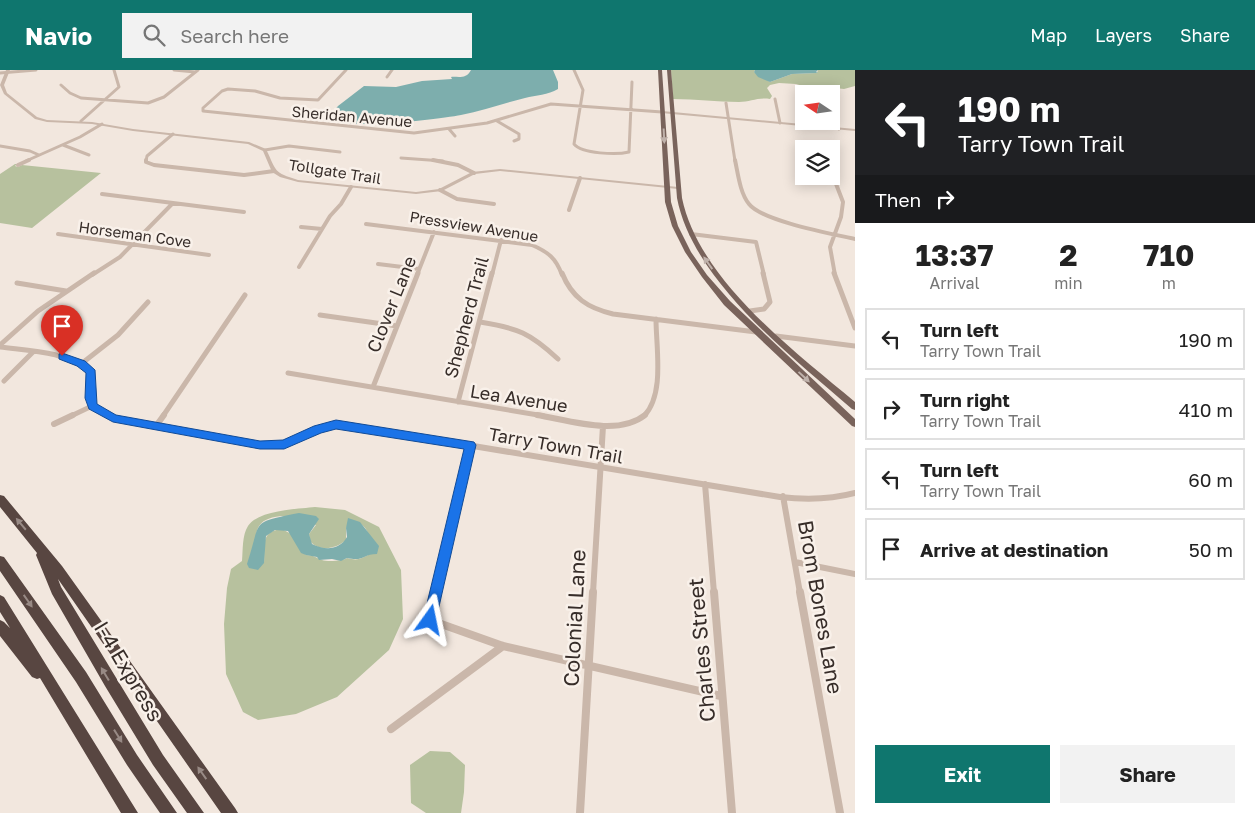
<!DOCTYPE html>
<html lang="en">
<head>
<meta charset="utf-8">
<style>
	:root { --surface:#fff; --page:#f2f2f2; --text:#222; --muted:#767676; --line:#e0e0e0; --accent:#0f766e }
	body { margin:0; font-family:"Golos Text",sans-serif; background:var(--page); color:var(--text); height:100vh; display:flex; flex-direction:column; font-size:19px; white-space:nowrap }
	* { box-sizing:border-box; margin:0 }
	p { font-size:16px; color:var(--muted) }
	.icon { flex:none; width:28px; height:28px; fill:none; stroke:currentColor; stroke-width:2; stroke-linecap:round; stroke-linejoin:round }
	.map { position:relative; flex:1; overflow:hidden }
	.details { display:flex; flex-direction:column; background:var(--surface); width:400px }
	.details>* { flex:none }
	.top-card { background:#202124; color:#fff; overflow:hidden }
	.needle { width:32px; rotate:283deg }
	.buttons { position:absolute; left:795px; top:15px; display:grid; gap:10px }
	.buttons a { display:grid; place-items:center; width:45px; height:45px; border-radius:0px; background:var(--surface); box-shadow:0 2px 12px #0003; font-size:25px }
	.pin { position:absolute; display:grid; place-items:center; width:42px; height:42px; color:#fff; margin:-51px -21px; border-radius:50% 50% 50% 0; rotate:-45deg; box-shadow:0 0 5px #0007 }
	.pin .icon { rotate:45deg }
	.me { position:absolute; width:55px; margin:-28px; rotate:12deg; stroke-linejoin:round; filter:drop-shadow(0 0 4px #0008) }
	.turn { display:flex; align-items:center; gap:18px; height:105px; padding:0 20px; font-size:22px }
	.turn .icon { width:65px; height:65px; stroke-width:2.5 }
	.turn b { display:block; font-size:35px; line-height:42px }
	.then { display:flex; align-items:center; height:48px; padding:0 20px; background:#0003; gap:10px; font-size:19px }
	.eta { display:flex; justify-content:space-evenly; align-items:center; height:85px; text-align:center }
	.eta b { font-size:30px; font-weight:700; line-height:35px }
	.button { display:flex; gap:10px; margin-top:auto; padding:10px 20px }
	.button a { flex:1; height:58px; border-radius:0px; background:var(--accent); color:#fff; font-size:20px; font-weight:700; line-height:58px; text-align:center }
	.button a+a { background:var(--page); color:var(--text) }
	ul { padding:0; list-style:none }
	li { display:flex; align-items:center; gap:15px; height:62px; margin:0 10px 8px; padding:0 10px; border:2px solid var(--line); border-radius:0px }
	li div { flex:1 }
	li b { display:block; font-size:19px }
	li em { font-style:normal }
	header { display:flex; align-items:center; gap:30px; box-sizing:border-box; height:70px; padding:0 25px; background:var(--accent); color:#fff }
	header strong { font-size:24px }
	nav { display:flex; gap:28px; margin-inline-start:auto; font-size:18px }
	.search { width:350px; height:45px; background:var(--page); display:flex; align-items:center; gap:12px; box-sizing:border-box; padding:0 18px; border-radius:0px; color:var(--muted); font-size:19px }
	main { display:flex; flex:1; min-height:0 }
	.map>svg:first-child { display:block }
	.green { fill:#b7c19e; fill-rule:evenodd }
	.water { fill:#7daead }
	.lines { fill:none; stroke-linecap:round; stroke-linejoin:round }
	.minor-far4 { stroke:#cab7aa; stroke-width:3 }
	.minor-far3 { stroke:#cab7aa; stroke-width:4 }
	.minor-far2 { stroke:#cab7aa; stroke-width:5 }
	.minor-far1 { stroke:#cab7aa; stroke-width:6 }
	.minor { stroke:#cab7aa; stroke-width:8 }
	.tertiary { fill:#cab7aa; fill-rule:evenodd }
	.primary { fill:#79635b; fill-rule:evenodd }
	.motorway { fill:#584641; fill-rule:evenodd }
	.oneway { fill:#bfb1aa }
	.oneway2 { fill:#988a85 }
	.route { fill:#1a73e8; stroke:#114b97 }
	.labels { text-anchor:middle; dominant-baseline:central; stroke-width:5; stroke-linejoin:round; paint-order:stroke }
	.far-street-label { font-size:15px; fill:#372d29; stroke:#f9f1ea }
	.street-label { font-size:18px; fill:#372d29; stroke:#f9f1ea }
	.near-street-label { font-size:21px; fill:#372d29; stroke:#f9f1ea }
</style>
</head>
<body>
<header>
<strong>Navio</strong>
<div class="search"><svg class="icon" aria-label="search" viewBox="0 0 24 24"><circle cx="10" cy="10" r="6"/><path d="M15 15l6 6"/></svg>Search here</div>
<nav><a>Map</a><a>Layers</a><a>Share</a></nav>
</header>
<main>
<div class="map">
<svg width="855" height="743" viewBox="0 0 855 743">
	<rect width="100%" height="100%" fill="#f2e7de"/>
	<path class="green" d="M671 0H755L754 2 770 12 792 4 817 3 818 0H855V16L844 19 819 16 813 19 796 14 779 13 770 15 767 18 772 26 770 29C758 27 750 32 739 32 716 32 697 29 673 29Z
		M15 94H17L15 96 18 97 22 95 101 103 32 158 0 153V104Z
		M315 437 345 440 379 457 401 500 403 549 389 580 337 627 296 644 258 650 243 642 226 604 224 554 227 518 231 499 242 491C243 480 242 465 248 456 258 440 298 439 315 437ZM281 446 316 455 309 464 310 471C319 482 336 479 346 470V458L351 450C371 455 369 467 370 484 360 489 358 491 347 488 344 491 327 492 322 490 316 488 314 485 306 485L291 464 282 459C260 461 265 476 264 493L250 487C261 466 248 450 281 446Z
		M430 681 450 682 465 695 464 722 461 743H426L411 733 410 695Z"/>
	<path class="water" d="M471 0H553L558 12V19C548 25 536 25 525 28 504 33 483 41 461 45 440 49 342 61 328 48L338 36 364 16 396 17 422 11 452 9 451 7C457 6 466 10 471 0Z
		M755 0H818L816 2 818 3 792 4 770 12 758 7 754 2Z
		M299 443 316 446 319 449 309 464 312 474C324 480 339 481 347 467L346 458 348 448 360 452 379 476 377 484C363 484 364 492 347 488L341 491 332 489 319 490 317 487 306 485 301 483 288 461 275 460 266 466 264 493 258 500 249 498 247 494C262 449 249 453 299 443Z"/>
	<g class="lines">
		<path class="minor-far4" d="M174 0 195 2
			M346 0 318 30 280 28 255 21 228 19 222 21 203 38V41L414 63 487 53 551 34 662 42
			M574 0 583 20 574 74C582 84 617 85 629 82L632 12
			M0 3 36 0
			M387 7 392 0
			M61 15 70 23 81 28 148 33 164 27 198 0
			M775 29 780 53
			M726 33 735 91
			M831 43 839 59
			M81 51 119 17 114 0
			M497 51 519 64V69L514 71
			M449 59 455 66
			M63 75 89 85
			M0 76 30 81 39 85
			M265 80 289 76 340 82
			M401 88 443 91
			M26 91 80 67 102 54
			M146 91 147 86 173 64"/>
		<path class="minor-far3" d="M146 90V92L154 95 244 105 274 101
			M433 90 458 95 474 103
			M735 90C738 104 740 123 749 134 762 151 833 164 855 169
			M18 95 29 90
			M831 101 843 132 841 147 830 177 835 205
			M440 120 457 129 494 134
			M102 124 244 142
			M569 140 580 108
			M366 154 532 175C548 182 556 188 562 205
			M301 157 322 159
			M58 164 209 185
			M691 164 756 172 764 205
			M378 194 419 199
			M299 197 330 146 341 134 351 117
			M92 205 120 187 173 133
			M417 205 434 162
			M492 205 501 170"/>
		<path class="minor-far2" d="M562 203C572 228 588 238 613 244L756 262
			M834 203 855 258
			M17 213 66 221
			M750 241 764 239 770 232 763 203
			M320 245 397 256
			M480 252C518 258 530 263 558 289
			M776 266 855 276
			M0 275 38 241 94 203
			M0 277C32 281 65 281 91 302L90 328 92 336 110 346
			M81 294 118 265 148 232
			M288 303 544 346
			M4 311 33 282
			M373 317 418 203
			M458 332 492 203
			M71 346 92 336
			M163 346 245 225
			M644 346C665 324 656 278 656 249"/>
		<path class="minor-far1" d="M107 345 113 348 260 375 284 374 328 356 347 355 780 427C806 430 829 430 855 423
			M537 345C568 350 618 367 645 345
			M54 354 73 345
			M156 356 164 345
			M705 414 714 523
			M783 426 800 523
			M795 492 855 504
			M436 523 470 375
			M593 523 603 356"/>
		<path class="minor" d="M436 522 430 550 503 576 721 626
			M714 522 732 743
			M800 522 840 743
			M391 659 503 576
			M580 743 593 522"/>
		<path class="tertiary" d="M6 0H10L4 15 7 23 37 47 47 50 92 52 133 59 249 72 266 79C277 102 273 102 298 110L416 122 439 119 472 102 500 99 678 117 680 118 678 119 500 101 475 104 442 121 416 124 298 112 280 107 272 102 263 81 248 74 133 61 92 54 47 52 35 49 4 24 0 15Z
			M662 41 855 59V61L661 43 660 42Z"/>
		<path class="primary" d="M658 0H662L671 132 678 156 691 182 707 205 730 231 855 349V357L852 356 724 235 702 207 685 182 672 156 665 132Z
			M667 0H671L682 128C699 210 794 281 855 332V340L852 339C791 286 693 211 677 128Z"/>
		<path class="motorway" d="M0 425 4 426 62 496 235 738 238 743H221L58 509 61 517 163 685 204 743H187L153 695 105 616 52 524 36 485 37 483 0 437Z
			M0 486 4 487 86 602 137 685 177 743H160L127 695 76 612 0 501Z
			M0 525 4 527 138 743H121L40 608 37 609 32 607 0 566V550L4 552 10 558 0 542Z"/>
	</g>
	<defs><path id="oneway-solid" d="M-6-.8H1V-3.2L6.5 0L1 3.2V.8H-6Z" transform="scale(1.25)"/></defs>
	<g class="oneway">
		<use href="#oneway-solid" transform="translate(664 66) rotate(87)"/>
		<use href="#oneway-solid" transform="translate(708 193) rotate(-125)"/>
		<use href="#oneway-solid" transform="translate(804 307) rotate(43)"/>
	</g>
	<g class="oneway2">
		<use href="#oneway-solid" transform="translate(21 454) rotate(-130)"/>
		<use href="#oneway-solid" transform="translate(28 531) rotate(55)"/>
		<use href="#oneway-solid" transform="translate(105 604) rotate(-121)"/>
		<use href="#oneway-solid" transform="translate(118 666) rotate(58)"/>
		<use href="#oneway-solid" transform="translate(202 703) rotate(-125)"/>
	</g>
	<path class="route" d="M62 283 85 291 95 300 97 334 116 345 260 371 283 370 314 356 336 350 474 372 476 375 435 554 430 556 425 554 423 550 464 379 336 359 321 363 284 379H260L113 352 89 339 85 328 86 303 77 296 59 289V284Z"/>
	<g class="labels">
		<g class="far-street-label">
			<text transform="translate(352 46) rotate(5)">Sheridan Avenue</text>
			<text transform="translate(335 101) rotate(9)">Tollgate Trail</text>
			<text transform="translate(474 156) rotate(9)">Pressview Avenue</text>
			<text transform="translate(135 164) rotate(8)">Horseman Cove</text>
		</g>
		<g class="street-label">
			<text transform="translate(391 234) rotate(-68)">Clover Lane</text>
			<text transform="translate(466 247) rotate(-75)">Shepherd Trail</text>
			<text transform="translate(519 328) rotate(9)">Lea Avenue</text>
			<text transform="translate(556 375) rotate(10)">Tarry Town Trail</text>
		</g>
		<g class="near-street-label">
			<text transform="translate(821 537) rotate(80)">Brom Bones Lane</text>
			<text transform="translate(574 548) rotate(-87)">Colonial Lane</text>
			<text transform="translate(701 580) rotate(-95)">Charles Street</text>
			<text transform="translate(129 601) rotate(59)">I-4 Express</text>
		</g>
	</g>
</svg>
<div class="buttons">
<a><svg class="needle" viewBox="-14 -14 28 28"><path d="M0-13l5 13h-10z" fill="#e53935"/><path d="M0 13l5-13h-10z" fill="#767676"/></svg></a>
<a><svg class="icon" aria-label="layers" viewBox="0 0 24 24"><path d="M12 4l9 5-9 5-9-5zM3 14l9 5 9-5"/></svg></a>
</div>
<div class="pin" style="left:62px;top:286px;background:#d93025"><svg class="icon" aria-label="arrive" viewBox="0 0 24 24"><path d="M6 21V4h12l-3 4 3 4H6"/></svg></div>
<svg class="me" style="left:430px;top:550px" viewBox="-20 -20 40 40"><path d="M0-17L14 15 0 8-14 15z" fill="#1a73e8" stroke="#fff" stroke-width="4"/></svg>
</div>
<section class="details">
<div class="top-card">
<div class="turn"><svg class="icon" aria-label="left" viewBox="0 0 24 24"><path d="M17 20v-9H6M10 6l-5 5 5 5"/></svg><div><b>190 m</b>Tarry Town Trail</div></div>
<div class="then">Then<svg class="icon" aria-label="right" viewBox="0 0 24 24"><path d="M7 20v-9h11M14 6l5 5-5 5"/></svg></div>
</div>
<div class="eta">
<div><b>13:37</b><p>Arrival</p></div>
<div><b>2</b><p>min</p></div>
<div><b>710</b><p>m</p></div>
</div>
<ul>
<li><svg class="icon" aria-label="left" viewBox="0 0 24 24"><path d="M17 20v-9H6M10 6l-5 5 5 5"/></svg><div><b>Turn left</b><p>Tarry Town Trail</p></div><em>190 m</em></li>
<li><svg class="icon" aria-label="right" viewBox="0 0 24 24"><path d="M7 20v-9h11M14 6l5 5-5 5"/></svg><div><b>Turn right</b><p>Tarry Town Trail</p></div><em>410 m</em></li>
<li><svg class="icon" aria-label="left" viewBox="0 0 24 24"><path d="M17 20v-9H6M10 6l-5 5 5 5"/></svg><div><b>Turn left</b><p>Tarry Town Trail</p></div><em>60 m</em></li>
<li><svg class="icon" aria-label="arrive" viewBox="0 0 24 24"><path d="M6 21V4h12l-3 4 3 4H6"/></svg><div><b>Arrive at destination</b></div><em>50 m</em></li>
</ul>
<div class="button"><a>Exit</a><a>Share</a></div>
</section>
</main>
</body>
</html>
